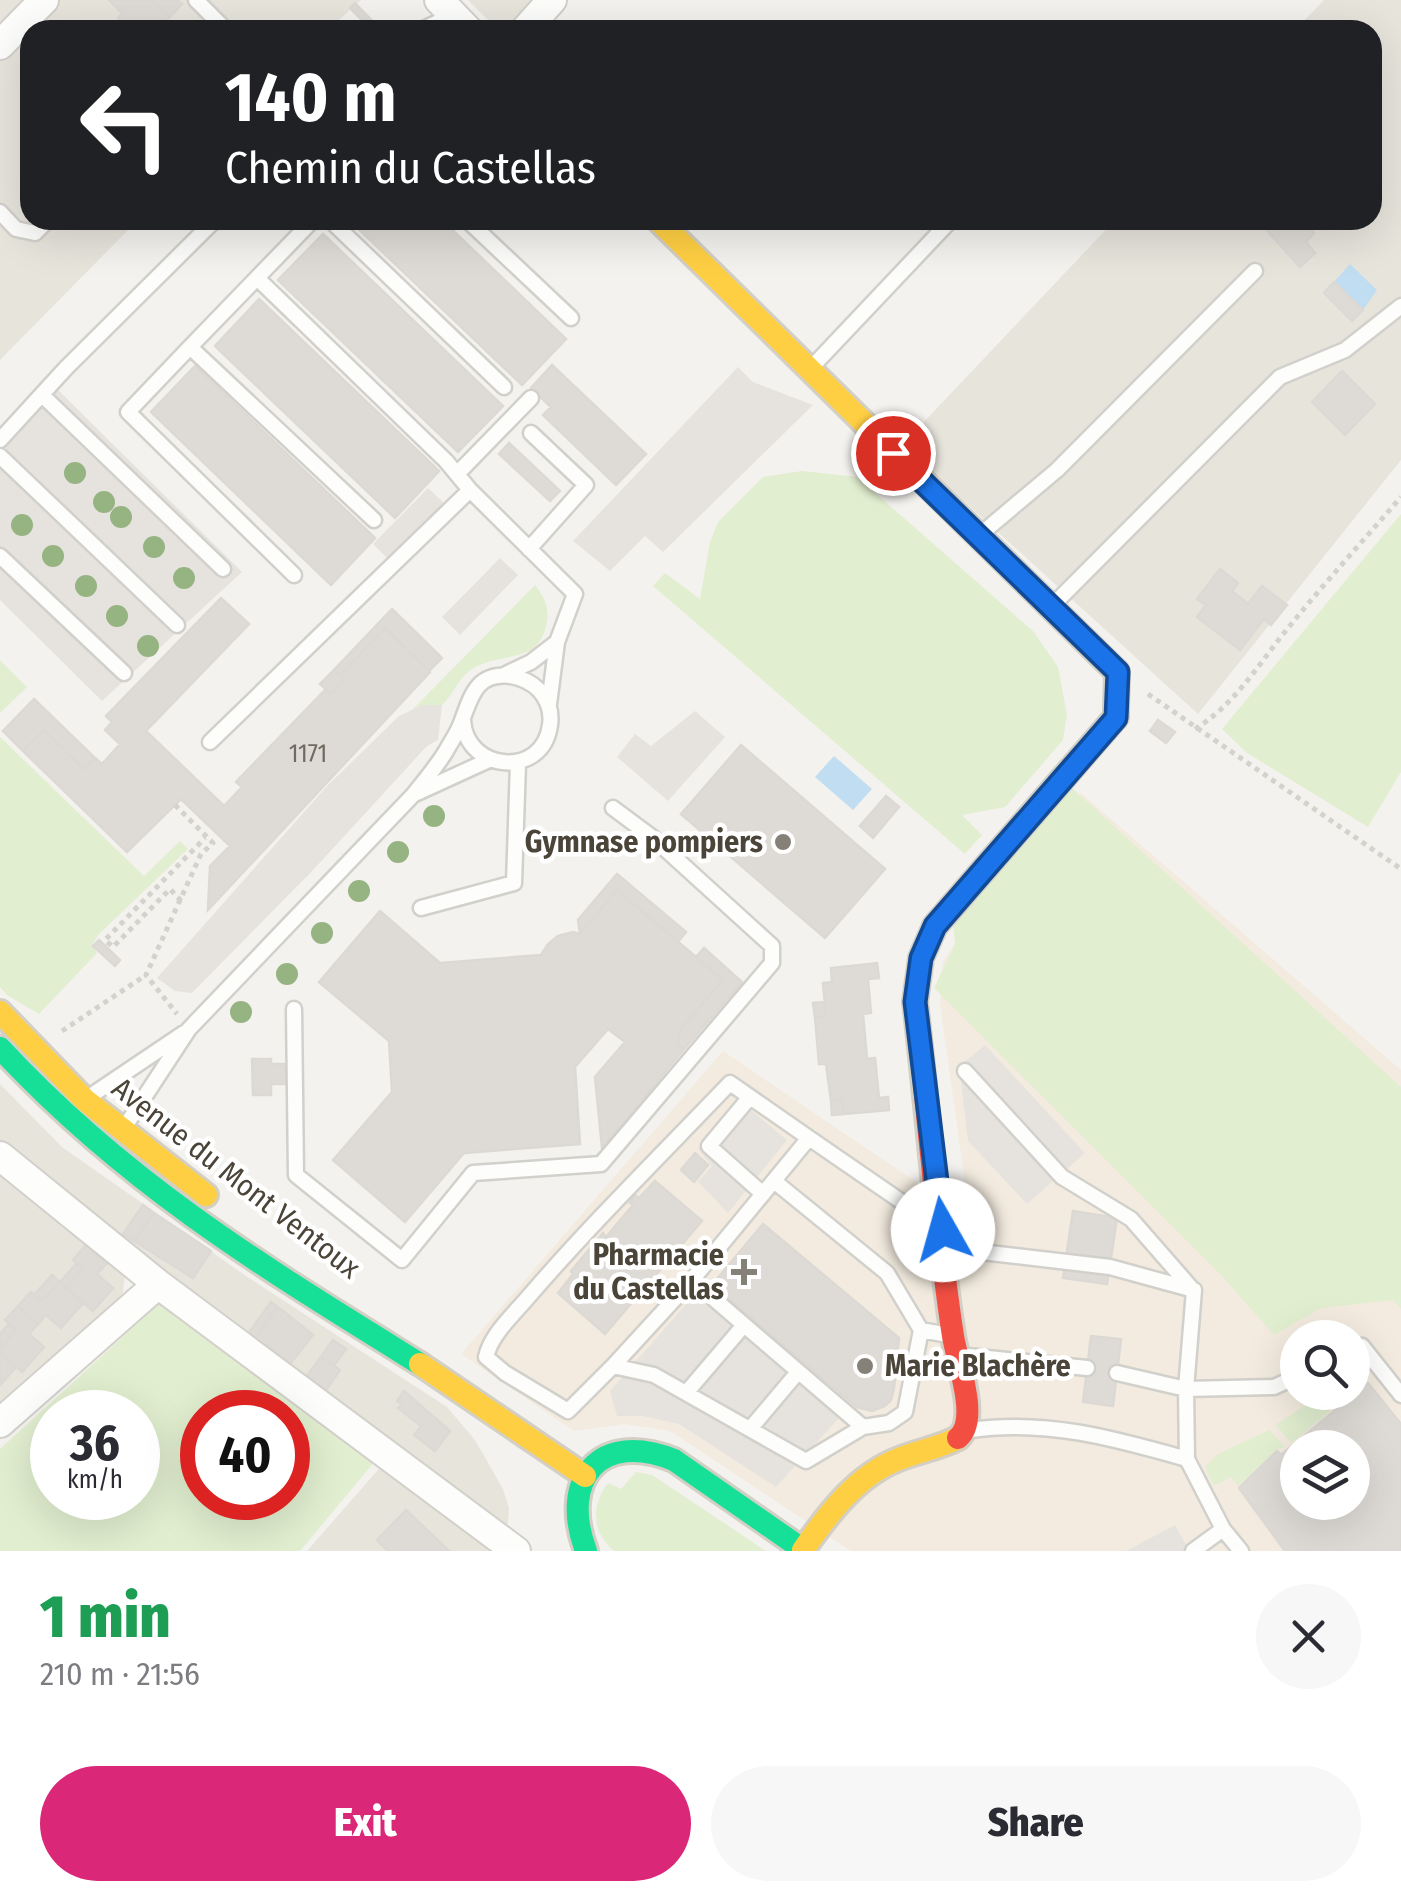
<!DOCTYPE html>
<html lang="en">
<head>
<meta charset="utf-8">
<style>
	:root { --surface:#fff; --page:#f7f7f7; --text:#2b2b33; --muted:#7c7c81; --accent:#db2777 }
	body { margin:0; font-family:"Fira Sans Condensed",sans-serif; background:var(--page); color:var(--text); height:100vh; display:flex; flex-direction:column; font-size:38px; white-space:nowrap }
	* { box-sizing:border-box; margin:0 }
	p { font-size:32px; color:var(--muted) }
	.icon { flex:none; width:55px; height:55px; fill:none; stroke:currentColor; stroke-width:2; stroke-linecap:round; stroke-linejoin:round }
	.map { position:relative; height:1551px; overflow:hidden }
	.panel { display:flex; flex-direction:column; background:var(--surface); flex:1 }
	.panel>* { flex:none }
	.banner { position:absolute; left:20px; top:20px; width:1362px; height:210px; border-radius:30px; box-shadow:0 10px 40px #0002; background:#202124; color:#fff; overflow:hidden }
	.fabs { position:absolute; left:1280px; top:1320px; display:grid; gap:20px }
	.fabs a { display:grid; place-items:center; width:90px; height:90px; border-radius:50%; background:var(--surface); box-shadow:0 10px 40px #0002; font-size:50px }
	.speed { position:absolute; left:30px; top:1390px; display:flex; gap:20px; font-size:50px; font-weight:700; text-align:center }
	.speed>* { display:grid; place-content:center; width:130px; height:130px; border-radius:50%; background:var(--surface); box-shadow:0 10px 40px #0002; line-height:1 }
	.speed small { font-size:25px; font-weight:400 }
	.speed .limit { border:15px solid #d22; background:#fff; color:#111 }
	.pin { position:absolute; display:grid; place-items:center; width:85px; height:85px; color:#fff; margin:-42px; border:5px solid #fff; border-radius:50%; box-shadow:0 2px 10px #0007 }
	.me { position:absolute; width:110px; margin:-55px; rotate:353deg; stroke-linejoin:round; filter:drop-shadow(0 0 8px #0008) }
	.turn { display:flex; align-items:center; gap:35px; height:210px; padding:0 40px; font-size:45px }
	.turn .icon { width:130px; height:130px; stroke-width:2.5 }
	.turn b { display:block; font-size:70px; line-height:85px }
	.round { display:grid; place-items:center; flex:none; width:105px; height:105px; border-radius:52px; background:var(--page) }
	.head { display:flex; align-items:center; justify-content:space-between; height:170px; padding:0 40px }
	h1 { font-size:60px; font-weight:800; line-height:75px; color:#1e9e55 }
	.action { display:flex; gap:20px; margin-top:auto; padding:20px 40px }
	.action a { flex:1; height:115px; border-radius:60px; background:var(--accent); color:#fff; font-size:40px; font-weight:800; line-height:115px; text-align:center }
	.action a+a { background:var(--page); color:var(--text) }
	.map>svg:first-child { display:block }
	.residential { fill:#e7e4dc }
	.commercial { fill:#f3ebdf; fill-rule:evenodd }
	.green { fill:#e1eecf; fill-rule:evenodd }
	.parking { fill:#e6e3df }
	.water { fill:#c0ddf1 }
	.building { fill:#dedbd6; stroke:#dcd9d4; stroke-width:2.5; fill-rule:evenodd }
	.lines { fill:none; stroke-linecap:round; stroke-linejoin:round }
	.lane-casing { stroke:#d2d0cb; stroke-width:19 }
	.street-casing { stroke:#d2d0cb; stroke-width:32 }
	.fast-casing { stroke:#d3cfc5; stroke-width:28 }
	.slow-casing { stroke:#d3cfc5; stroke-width:28 }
	.jam-casing { stroke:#d3cfc5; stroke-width:28 }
	.path { stroke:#d3d2cc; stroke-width:5; stroke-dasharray:5 5; stroke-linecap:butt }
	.lane { stroke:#fdfdfc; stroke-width:14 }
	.street { stroke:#fdfdfc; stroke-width:28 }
	.fast { stroke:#16e098; stroke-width:22 }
	.slow { stroke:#ffcf43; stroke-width:22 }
	.jam { stroke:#f24e42; stroke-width:22 }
	.tree { fill:#96b382 }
	.route-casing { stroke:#114b97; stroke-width:25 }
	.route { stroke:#1a73e8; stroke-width:18 }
	.poi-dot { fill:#868178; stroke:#fff; stroke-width:4 }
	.labels { text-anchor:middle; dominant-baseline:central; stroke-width:9; stroke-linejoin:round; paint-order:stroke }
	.number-label { font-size:25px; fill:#706a61 }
	.poi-label { font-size:30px; font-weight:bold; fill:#4b4439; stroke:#fff; text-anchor:end }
	.street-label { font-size:30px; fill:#4b4439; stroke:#fff }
</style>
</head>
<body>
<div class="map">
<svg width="1401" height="1551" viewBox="0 0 1401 1551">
	<rect width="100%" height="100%" fill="#f4f2ee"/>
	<path class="residential" d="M0 0H361L328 30H30V220H138L0 360Z
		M468 0H545L516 30H498Z
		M1324 0H1401V460L1198 714 902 445 1115 220H1372V30H1295Z
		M0 1084 62 1147 246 1276 447 1407 475 1440 503 1489 509 1508 506 1551H307L384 1463 125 1274 123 1292 117 1302 0 1412Z"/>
	<path class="commercial" d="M1081 793 1401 1070V1551H851L670 1431 624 1424 574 1431 461 1354 723 1051 919 1184 971 1225 940 1005 943 962 972 918ZM1298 1338H1352V1392H1298ZM1298 1448H1352V1502H1298Z"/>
	<path class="green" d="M802 471 857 477 1033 631 1058 667 1067 715 1063 740 1005 807 962 815 982 835 965 854 653 586 665 573 700 599 710 542 718 522 763 477Z
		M1401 514V772L1368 827 1247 753 1222 729Z
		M535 585C546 599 551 612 545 630 535 664 498 652 472 669 457 679 454 694 442 705H422L411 711Z
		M0 660 27 687 0 713Z
		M0 737 144 876 180 841 188 849 99 934 92 945 97 953 39 1014 7 995 0 987Z
		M1072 788 1401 1087V1309L1393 1300 1321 1308 1274 1335 1222 1276 934 988 955 944 953 923Z
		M161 1302 376 1460 300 1551H0V1449ZM52 1412H138V1498H52ZM202 1412H288V1498H202Z
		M1319 1396 1330 1411 1291 1443 1276 1425Z
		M1269 1430 1285 1447 1277 1449 1238 1486 1231 1477 1214 1486 1205 1467 1218 1454Z
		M636 1472 652 1475 766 1551H614C591 1532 591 1505 608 1483L621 1489Z"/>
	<path class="parking" d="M738 367 753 382 813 405 663 552 645 536 610 571 573 541Z
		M49 381 242 572 102 701 0 600V431Z
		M428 488 444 503 388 559 373 544Z
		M500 558 518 575 460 635 442 617Z
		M422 705H442L438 740 427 746 315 868 192 993 175 991 157 978 327 786 399 716Z
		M695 711 725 737 668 801 617 757 635 734 651 746Z
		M985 1045 1085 1153 1027 1204 968 1141 959 1066Z
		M740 1101 787 1140 728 1213 698 1182 712 1166 698 1149Z
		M694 1295 841 1416 776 1487 679 1424 643 1416H617L610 1391Z
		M1175 1525 1185 1543 1208 1551H1126Z"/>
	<path class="water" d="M1350 264 1377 290 1363 310 1334 282Z
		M834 756 872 789 853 810 815 777Z"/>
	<path class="building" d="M109 0H152L170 17 157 30H130L118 18 122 13Z
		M152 0H177L182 4 170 17Z
		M355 3 381 30H372L350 8Z
		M349 220H442L566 339 522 385Z
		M1267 220H1302L1314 233 1306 242 1315 253 1300 267 1262 225Z
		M323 234 503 406 458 452 278 280Z
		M1334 282 1363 310 1352 321 1324 293Z
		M259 299 439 471 395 518 215 346Z
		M552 365 646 454 616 485 543 415 551 407 531 388Z
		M195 366 375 538 331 585 151 412Z
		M1342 371 1375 404 1345 435 1312 402Z
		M509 443 560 491 550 501 499 454Z
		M1220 569 1238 583 1232 591 1248 604 1262 586 1287 605 1271 625 1264 619 1240 650 1197 617 1206 605 1197 599Z
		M221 598 249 624 146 731 224 806 242 787 236 782 326 689 331 694 345 680 340 675 385 628 430 672 208 910 210 866 230 846 181 799 127 852 23 751 44 730 84 769 95 758 102 764 120 744 105 730 112 722 106 716Z
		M392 609 442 658 429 671 385 628 340 675 334 670Z
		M334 670 345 680 331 694 320 684Z
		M34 699 95 758 84 769 44 730 23 751 3 731Z
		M1158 720 1175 732 1166 743 1150 731Z
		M741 745 885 869 825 938 681 814Z
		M886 796 899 807 873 838 860 826Z
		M617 874 686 932 678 942 617 890 580 934 578 920Z
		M617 890 723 980 680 1030 678 1045 684 1049 602 1148 595 1077 625 1042 608 1029 575 1067 580 1144 464 1153 405 1222 333 1160 392 1092 389 1041 319 982 380 911 440 963 541 955 548 944 558 936 573 932 580 934Z
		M99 940 120 960 115 966 93 946Z
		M704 948 742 982 684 1049 678 1045 680 1030 723 980 696 957Z
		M877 963 879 978 868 979 871 1013 863 1014 867 1059 875 1058 879 1098 888 1097 889 1110 844 1114 842 1100 831 1101 826 1064H819L815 1017 826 1016 823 983 832 982 831 968Z
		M824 1002 826 1016 815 1017 813 1003Z
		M252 1059H271V1064H290L291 1084H271V1095H253Z
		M842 1100 844 1114 832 1115 831 1101Z
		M695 1153 708 1165 694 1182 681 1170Z
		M655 1181 702 1221 605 1334 558 1293 573 1274 571 1271 603 1233 606 1237 633 1205 630 1203 635 1195 639 1198Z
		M143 1205 154 1213 134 1241 123 1234Z
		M1073 1211 1117 1218 1107 1284 1063 1278Z
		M154 1213 211 1251 193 1278 134 1241Z
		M763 1224 899 1338 894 1388 891 1400 885 1406 872 1411 857 1407 712 1285Z
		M87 1244 107 1263 97 1274 113 1288 93 1311 66 1288 83 1269 73 1260Z
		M77 1263 83 1269 66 1288 60 1282Z
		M52 1275 60 1282 41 1301 34 1295Z
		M60 1282 83 1303 61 1328 46 1315 38 1324 18 1306 31 1292 41 1301Z
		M271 1302 278 1307 254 1339 248 1334Z
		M18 1306 38 1324 29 1334 44 1347 22 1372 0 1352V1348L16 1330 5 1320Z
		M278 1307 313 1335 290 1364 254 1339Z
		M8 1325 16 1330 0 1348V1334Z
		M1091 1336 1121 1339 1113 1406 1083 1402Z
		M333 1340 346 1349 334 1365 321 1357Z
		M0 1352 16 1367 0 1385Z
		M321 1357 340 1370 322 1396 303 1381Z
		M1368 1383 1401 1424V1551H1285L1239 1488 1277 1451 1281 1455ZM1298 1448H1352V1502H1298Z
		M404 1391 450 1431 435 1451 414 1435 421 1426 398 1408 402 1404 397 1401Z
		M406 1510 449 1551H388L377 1540Z"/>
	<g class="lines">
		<g class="lane-casing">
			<path id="lane" d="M196 0 226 30
				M421 30 453 15
				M0 212 16 229 35 233 48 220
				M313 220 190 347 374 520
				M330 220 504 387
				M467 220 571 318
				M257 278 446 461 470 490
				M190 347 128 412 294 575
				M811 368 951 220
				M42 395 223 569
				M0 440 66 368 215 220
				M0 456 177 625
				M457 474 531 398
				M982 533 1057 470 1255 271
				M529 549 586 485 531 433
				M0 556 124 673
				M1052 606 1280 377 1345 350 1401 306
				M506 674 531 662 557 642 549 704
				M210 742 470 490 575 594 557 642
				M417 793 489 760
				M421 908 514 883 518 763
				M294 1009 296 1175 402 1260 473 1173 601 1164 772 963V946L652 837 613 808
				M965 1071 1062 1177 1131 1219 1193 1290
				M750 1097 709 1146 763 1194
				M86 1099 184 1033
				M124 1128 189 1029 414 794C425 780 437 766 446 751 451 742 458 732 461 723 471 698 475 672 511 676 522 678 531 682 539 690 548 700 552 712 550 725 543 779 466 772 463 720
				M774 1181 887 1273 921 1330
				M934 1224 809 1138 692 1280 613 1366 654 1375 806 1461 863 1427 889 1423 905 1412 921 1330 948 1335
				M947 1248 1110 1267 1194 1290 1186 1389 1274 1387 1298 1376
				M692 1280 863 1427
				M1352 1350 1362 1346 1401 1395
				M958 1355 1087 1368
				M613 1366 568 1411 505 1373 486 1357C491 1334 515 1313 530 1295 593 1222 663 1153 730 1083L809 1138
				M1117 1373 1186 1389 1187 1459
				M686 1393 744 1325
				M750 1429 798 1372
				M971 1430C1046 1419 1116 1439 1187 1459L1223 1529 1241 1551
				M1193 1551 1223 1529"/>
		</g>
		<g class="street-casing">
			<path id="street" d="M439 0 468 30
				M525 30 552 0
				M0 45 44 0
				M0 1156 158 1284 516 1551
				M0 1423 158 1284"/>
		</g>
		<g class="fast-casing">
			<path id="fast" d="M0 1048C126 1184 265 1268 420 1364
				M586 1551C559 1479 600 1430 674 1460L805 1551"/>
		</g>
		<g class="slow-casing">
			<path id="slow" d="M658 220 1117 672 1116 709
				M0 1012 85 1100 206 1195
				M420 1364 585 1476
				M803 1550C828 1514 857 1475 899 1459 919 1451 939 1448 958 1438"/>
		</g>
		<g class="jam-casing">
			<path id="jam" d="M958 1438C980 1420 957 1362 953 1336 936 1226 928 1113 915 1002L921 958 935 926 1116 717V709"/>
		</g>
		<path class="path" d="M1148 694 1401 869
			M1195 729C1234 705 1256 668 1284 633 1321 587 1362 542 1401 497
			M175 805 213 843 201 854 146 975 177 1014
			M181 901 170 889 113 947 105 940 205 838
			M62 1031 146 975"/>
		<use href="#lane" class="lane"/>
		<use href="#street" class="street"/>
		<use href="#fast" class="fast"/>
		<use href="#slow" class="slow"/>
		<use href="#jam" class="jam"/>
	</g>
	<g class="tree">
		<circle cx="75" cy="473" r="11"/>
		<circle cx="104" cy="502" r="11"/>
		<circle cx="121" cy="517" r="11"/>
		<circle cx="22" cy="525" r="11"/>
		<circle cx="154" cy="547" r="11"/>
		<circle cx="53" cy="556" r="11"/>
		<circle cx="184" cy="578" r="11"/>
		<circle cx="86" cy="586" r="11"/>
		<circle cx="117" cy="616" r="11"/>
		<circle cx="148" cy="646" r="11"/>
		<circle cx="434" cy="816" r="11"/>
		<circle cx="398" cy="852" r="11"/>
		<circle cx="359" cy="891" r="11"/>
		<circle cx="322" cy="933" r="11"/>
		<circle cx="287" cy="974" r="11"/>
		<circle cx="241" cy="1012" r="11"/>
	</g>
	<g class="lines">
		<g class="route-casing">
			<path id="route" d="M893 453 1118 672 1116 718 935 926 921 958 915 1002 943 1230"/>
		</g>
		<use href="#route" class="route"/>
	</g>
	<g class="poi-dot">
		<circle cx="783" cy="842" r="10"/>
		<path d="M739 1257h10v10h10v10h-10v10h-10v-10h-10v-10h10z"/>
		<circle cx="865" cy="1366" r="10"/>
	</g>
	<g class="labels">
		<g class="number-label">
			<text x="308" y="754">1171</text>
		</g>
		<g class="poi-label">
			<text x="763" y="842">Gymnase pompiers</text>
			<text x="724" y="1255">Pharmacie<tspan x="724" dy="34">du Castellas</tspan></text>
			<text x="885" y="1366" text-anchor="start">Marie Blachère</text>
		</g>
		<g class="street-label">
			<text transform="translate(236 1178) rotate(38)">Avenue du Mont Ventoux</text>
		</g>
	</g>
</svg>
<div class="fabs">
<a><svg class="icon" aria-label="search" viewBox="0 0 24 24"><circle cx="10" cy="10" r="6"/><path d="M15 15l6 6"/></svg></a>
<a><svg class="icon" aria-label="layers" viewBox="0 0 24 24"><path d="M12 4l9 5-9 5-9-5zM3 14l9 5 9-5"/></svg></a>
</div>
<div class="speed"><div>36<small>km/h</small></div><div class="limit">40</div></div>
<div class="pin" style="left:893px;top:453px;background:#d93025"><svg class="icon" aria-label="arrive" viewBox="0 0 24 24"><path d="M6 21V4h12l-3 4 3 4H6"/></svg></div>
<svg class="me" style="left:943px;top:1230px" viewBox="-20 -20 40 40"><circle r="19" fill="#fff"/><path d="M0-13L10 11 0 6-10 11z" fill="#1a73e8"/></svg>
<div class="banner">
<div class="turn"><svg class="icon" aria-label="left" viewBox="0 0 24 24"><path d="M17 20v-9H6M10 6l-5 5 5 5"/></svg><div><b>140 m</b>Chemin du Castellas</div></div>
</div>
</div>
<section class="panel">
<div class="head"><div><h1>1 min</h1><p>210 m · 21:56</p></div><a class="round"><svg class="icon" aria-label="close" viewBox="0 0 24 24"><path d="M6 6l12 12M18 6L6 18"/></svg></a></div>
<div class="action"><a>Exit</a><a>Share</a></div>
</section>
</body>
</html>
